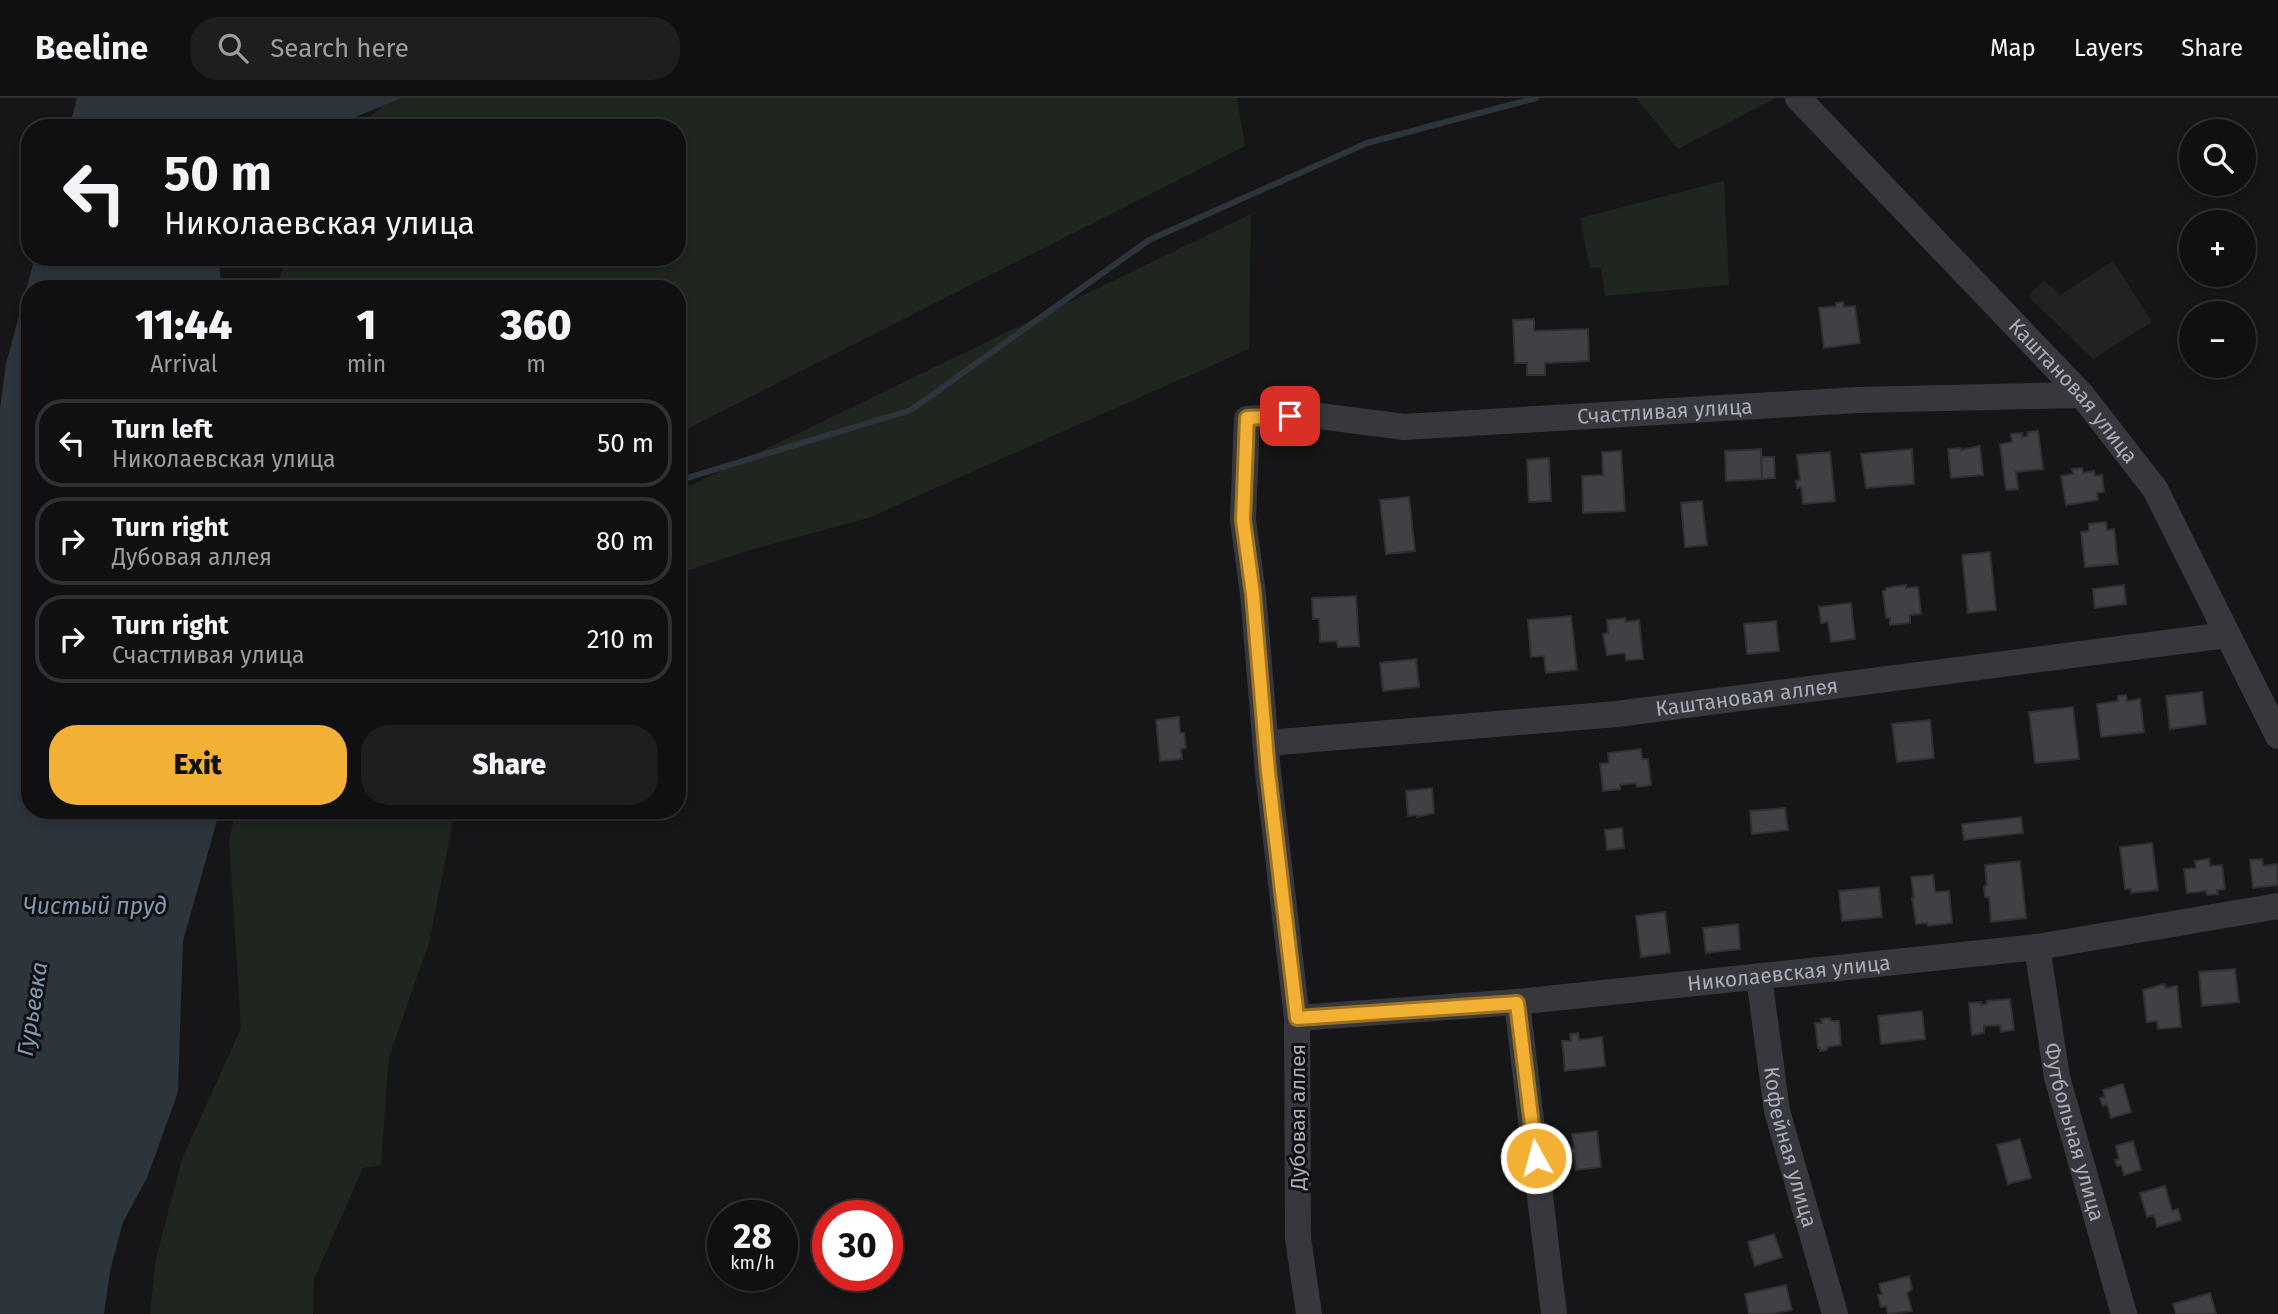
<!DOCTYPE html>
<html lang="en">
<head>
<meta charset="utf-8">
<style>
	:root { --surface:#101012; --page:#1e1e20; --text:#f1f3f6; --muted:#9c9d9f; --line:#303032; --accent:#f2b134 }
	body { margin:0; font-family:"Fira Sans",sans-serif; background:var(--page); color:var(--text); height:100vh; display:flex; flex-direction:column; font-size:26px; white-space:nowrap }
	* { box-sizing:border-box; margin:0 }
	p { font-size:23px; color:var(--muted) }
	.icon { flex:none; width:38px; height:38px; fill:none; stroke:currentColor; stroke-width:2; stroke-linecap:round; stroke-linejoin:round }
	.map { position:relative; flex:1; overflow:hidden }
	.panel { position:absolute; left:21px; top:182px; width:665px; height:539px; display:flex; flex-direction:column; background:var(--surface); border-radius:28px; box-shadow:0 4px 10px #0003,0 0 0 2px var(--line) }
	.panel>* { flex:none }
	.hud { position:absolute; left:21px; top:21px; width:665px; height:147px; border-radius:28px; box-shadow:0 4px 10px #0003,0 0 0 2px var(--line); background:#101012; color:var(--text); overflow:hidden }
	.buttons { position:absolute; left:2179px; top:21px; display:grid; gap:14px }
	.buttons a { display:grid; place-items:center; width:77px; height:77px; border-radius:50%; background:var(--surface); box-shadow:0 4px 10px #0003,0 0 0 2px var(--line); font-size:35px }
	.speed { position:absolute; left:707px; top:1102px; display:flex; gap:14px; font-size:35px; font-weight:700; text-align:center }
	.speed>* { display:grid; place-content:center; width:91px; height:91px; border-radius:50%; background:var(--surface); box-shadow:0 4px 10px #0003,0 0 0 2px var(--line); line-height:1 }
	.speed small { font-size:18px; font-weight:400 }
	.speed .limit { border:10px solid #d22; background:#fff; color:#111 }
	.pin { position:absolute; display:grid; place-items:center; width:60px; height:60px; color:#fff; margin:-30px; border-radius:14px; box-shadow:0 4px 10px #0006 }
	.me { position:absolute; width:77px; margin:-38px; rotate:353deg; stroke-linejoin:round; filter:drop-shadow(0 0 5px #0008) }
	.turn { display:flex; align-items:center; gap:24px; height:147px; padding:0 28px; font-size:32px }
	.turn .icon { width:91px; height:91px; stroke-width:2.5 }
	.turn b { display:block; font-size:49px; line-height:60px }
	.eta { display:flex; justify-content:space-evenly; align-items:center; height:119px; text-align:center }
	.eta b { font-size:42px; font-weight:800; line-height:49px }
	.button { display:flex; gap:14px; margin-top:auto; padding:14px 28px }
	.button a { flex:1; height:80px; border-radius:28px; background:var(--accent); color:#111; font-size:28px; font-weight:800; line-height:80px; text-align:center }
	.button a+a { background:var(--page); color:var(--text) }
	ul { padding:0; list-style:none }
	li { display:flex; align-items:center; gap:21px; height:88px; margin:0 14px 10px; padding:0 14px; border:4px solid var(--line); border-radius:28px }
	li div { flex:1 }
	li b { display:block; font-size:26px }
	li em { font-style:normal }
	header { display:flex; align-items:center; gap:42px; box-sizing:border-box; height:98px; padding:0 35px; background:var(--surface); border-bottom:2px solid var(--line) }
	header strong { font-size:33px }
	nav { display:flex; gap:38px; margin-inline-start:auto; font-size:24px }
	.search { width:490px; height:63px; background:var(--page); display:flex; align-items:center; gap:18px; box-sizing:border-box; padding:0 24px; border-radius:28px; color:var(--muted); font-size:26px }
	.map>svg:first-child { display:block }
	.built { fill:#222225 }
	.green { fill:#1e261f }
	.water { fill:#2c353c }
	.lines { fill:none; stroke-linecap:round; stroke-linejoin:round }
	.stream { stroke:#2c353c; stroke-width:6 }
	.building { fill:#404145; stroke:#303034; stroke-width:2 }
	.minor { stroke:#37383d; stroke-width:26 }
	.route-casing { stroke:#9d7322; stroke-width:18 }
	.route { stroke:#f2b134; stroke-width:12 }
	.labels { text-anchor:middle; dominant-baseline:central; stroke-width:6; stroke-linejoin:round; paint-order:stroke }
	.street-label { font-size:21px; fill:#a8adb8; stroke:#111113 }
	.water-label { font-size:23px; font-style:italic; fill:#7f9bb3; stroke:#111113 }
</style>
</head>
<body>
<header>
<strong>Beeline</strong>
<div class="search"><svg class="icon" aria-label="search" viewBox="0 0 24 24"><circle cx="10" cy="10" r="6"/><path d="M15 15l6 6"/></svg>Search here</div>
<nav><a>Map</a><a>Layers</a><a>Share</a></nav>
</header>
<div class="map">
<svg width="2278" height="1216" viewBox="0 0 2278 1216">
	<rect width="100%" height="100%" fill="#161618"/>
	<path class="built" d="M2113 163 2152 224 2093 261 2028 198 2044 182 2060 197Z"/>
	<path class="green" d="M389 0H1237L1245 48 677 336V191H275L287 159H677V30H360Z
		M1636 0H1776L1678 51Z
		M1724 83 1729 187 1605 198 1601 169 1590 170 1580 120Z
		M1251 116 1249 251 868 420 750 452 677 476V394Z
		M236 712H455L429 845 389 959 381 1067 363 1070 314 1181 313 1216H150L155 1165 182 1061 241 930 229 743Z"/>
	<path class="water" d="M77 0H401L329 30H69Z
		M35 159H219L221 191H30V712H220L183 843 178 994 147 1080 123 1124 110 1173 104 1216H0V311L6 266Z"/>
	<g class="lines">
		<path class="stream" d="M677 383 911 312 1149 142 1367 45 1536 0"/>
	</g>
	<path class="building" d="M1843 204 1844 209 1855 208 1860 245 1824 250 1819 210 1836 208V205Z
		M1534 221V233L1588 231 1589 263 1545 265V277H1527V265H1515L1513 222Z
		M2038 333 2043 371 2016 374 2018 391 2006 392 2000 346 2012 344 2011 336 2022 335V339L2028 338 2027 334Z
		M1980 348 1983 377 1951 380 1948 351 1960 350 1961 352Z
		M1761 351 1762 381 1726 383 1725 353Z
		M1912 351 1914 386 1866 390 1861 356Z
		M1621 353 1625 413 1583 415 1582 378 1603 377 1602 354Z
		M1830 354 1835 403 1803 406 1801 389 1797 390 1796 383 1800 382 1797 357Z
		M1761 359H1774L1775 380 1762 381Z
		M1549 360 1551 403 1529 404 1527 362Z
		M2082 370 2083 375 2094 373 2095 378 2102 377 2104 394 2097 395 2098 402 2066 407 2061 378 2073 376 2072 371Z
		M1409 399 1415 453 1386 456 1380 402Z
		M1702 403 1707 447 1685 449 1681 405Z
		M2106 424 2107 432 2114 431 2118 466 2085 469 2081 434 2089 433V426Z
		M1990 454 1996 512 1968 515 1962 457Z
		M1906 487V490L1918 489 1921 516 1910 517V525L1890 527V520H1886L1883 493 1886 492V490Z
		M2124 487 2126 506 2095 510 2093 491Z
		M1356 498 1359 548 1338 549 1337 543 1320 544 1319 521H1313L1312 500Z
		M1851 505 1855 541 1831 544 1828 524 1821 525 1819 509Z
		M1571 518 1577 572 1546 575 1544 558 1531 559 1528 522Z
		M1625 520 1626 524 1639 522 1643 561 1626 562 1625 555 1607 557 1603 536 1608 535 1607 522Z
		M1776 523 1779 553 1747 556 1744 526Z
		M1416 561 1419 589 1383 593 1380 565Z
		M2202 594 2206 626 2170 631 2166 598Z
		M2126 597 2127 603 2140 601 2144 634 2101 639 2097 606 2118 603V598Z
		M2073 609 2079 661 2035 665 2029 614Z
		M1179 619 1180 635H1184L1186 650 1181 651 1182 661 1160 663 1156 622Z
		M1930 622 1934 660 1897 664 1892 626Z
		M1641 651 1642 661H1648L1651 687 1637 689 1636 685 1620 687V691L1603 693 1600 666 1609 665 1608 655Z
		M1432 690 1434 715 1417 719V717L1408 718 1406 693Z
		M1785 710 1788 732 1752 736 1750 713Z
		M2021 719 2023 735 1964 742 1962 726Z
		M1622 730 1624 750 1607 752 1605 732Z
		M2152 745 2158 792 2131 795V791H2125L2120 749Z
		M2209 761 2210 768 2222 767 2225 791 2217 792 2218 796 2207 797 2206 793 2187 795 2184 771 2196 770 2195 763Z
		M2262 761 2263 768 2277 766 2278 787 2253 790 2250 762Z
		M2020 763 2026 820 1991 824 1989 799H1985L1984 788 1987 787 1985 767Z
		M1933 777 1935 794 1949 793 1952 825 1928 828 1927 825 1916 826 1912 800H1914L1911 779Z
		M1879 789 1882 819 1842 823 1839 793Z
		M1665 814 1670 855 1641 859 1636 818Z
		M1738 826 1740 851 1706 855 1703 830Z
		M2235 871 2239 904 2202 908 2199 874Z
		M2164 886 2165 890 2177 888 2181 929 2158 931 2157 923 2147 924 2143 892Z
		M2010 901 2014 932 2001 934 2000 927 1984 928V935L1972 937 1969 905 1981 904V907L1987 906V903Z
		M1922 913 1925 941 1881 946 1878 918Z
		M1830 920 1831 923H1839L1841 947 1827 949V952L1820 953V950H1818L1815 925H1822L1821 921Z
		M1578 935 1579 942 1602 939 1605 968 1565 973 1562 943H1571L1570 936Z
		M2123 986 2131 1014 2111 1020 2107 1006 2103 1008 2100 1000 2105 999 2103 992Z
		M1597 1033 1601 1069 1576 1072 1574 1056 1572 1057 1571 1050H1574L1572 1036Z
		M2020 1041 2031 1080 2008 1086 1997 1047Z
		M2133 1043 2141 1072 2124 1077 2121 1067 2117 1068 2115 1062 2119 1061 2116 1048Z
		M2165 1088 2172 1113 2178 1111 2181 1122 2157 1129 2154 1117 2147 1119 2140 1095Z
		M1774 1136 1782 1159 1755 1168 1748 1144Z
		M1909 1178 1912 1191 1907 1195 1912 1213 1888 1216 1886 1208 1881 1209 1878 1197 1882 1196 1879 1186Z
		M1786 1187 1792 1212 1772 1216H1749L1745 1196Z
		M2210 1195 2216 1216H2176L2173 1206Z"/>
	<g class="lines">
		<g class="minor">
			<path id="s1" d="M1798 0 2082 297 2155 391 2278 638"/>
			<path id="s2" d="M1266 645 1617 616 2227 537"/>
			<path id="s3" d="M2037 849 2057 979 2124 1216"/>
			<path id="s4" d="M1759 879 1777 1013 1835 1216"/>
			<path d="M1517 904 1554 1216"/>
			<path id="s5" d="M1297 920 1517 904 2037 849 2278 808"/>
			<path id="s6" d="M1309 1216 1298 1140 1297 920 1268 674 1253 496 1243 422 1247 321 1312 317 1404 329 1858 302 2082 297"/>
		</g>
	</g>
	<g class="lines">
		<g class="route-casing">
			<path id="route" d="M1290 318 1247 320 1243 422 1253 496 1268 674 1297 920 1517 905 1536 1060"/>
		</g>
		<use href="#route" class="route"/>
	</g>
	<g class="labels">
		<g class="street-label">
			<text stroke="none"><textPath href="#s1" startOffset="402">Каштановая улица</textPath></text>
			<text stroke="none"><textPath href="#s6" startOffset="1318">Счастливая улица</textPath></text>
			<text stroke="none"><textPath href="#s2" startOffset="483">Каштановая аллея</textPath></text>
			<text stroke="none"><textPath href="#s5" startOffset="494">Николаевская улица</textPath></text>
			<text transform="translate(1298 1019) rotate(-90)">Дубовая аллея</text>
			<text stroke="none"><textPath href="#s3" startOffset="189">Футбольная улица</textPath></text>
			<text stroke="none"><textPath href="#s4" startOffset="173">Кофейная улица</textPath></text>
		</g>
		<g class="water-label">
			<text x="95" y="808">Чистый пруд</text>
			<text transform="translate(32 911) rotate(-81)">Гурьевка</text>
		</g>
	</g>
</svg>
<div class="buttons">
<a><svg class="icon" aria-label="search" viewBox="0 0 24 24"><circle cx="10" cy="10" r="6"/><path d="M15 15l6 6"/></svg></a>
<a>+</a>
<a>−</a>
</div>
<div class="speed"><div>28<small>km/h</small></div><div class="limit">30</div></div>
<div class="pin" style="left:1290px;top:318px;background:#d93025"><svg class="icon" aria-label="arrive" viewBox="0 0 24 24"><path d="M6 21V4h12l-3 4 3 4H6"/></svg></div>
<svg class="me" style="left:1536px;top:1060px" viewBox="-20 -20 40 40"><circle r="17" fill="#f2b134" stroke="#fff" stroke-width="3"/><path d="M0-11L8 9 0 5-8 9z" fill="#fff"/></svg>
<div class="hud">
<div class="turn"><svg class="icon" aria-label="left" viewBox="0 0 24 24"><path d="M17 20v-9H6M10 6l-5 5 5 5"/></svg><div><b>50 m</b>Николаевская улица</div></div>
</div>
<section class="panel">
<div class="eta">
<div><b>11:44</b><p>Arrival</p></div>
<div><b>1</b><p>min</p></div>
<div><b>360</b><p>m</p></div>
</div>
<ul>
<li><svg class="icon" aria-label="left" viewBox="0 0 24 24"><path d="M17 20v-9H6M10 6l-5 5 5 5"/></svg><div><b>Turn left</b><p>Николаевская улица</p></div><em>50 m</em></li>
<li><svg class="icon" aria-label="right" viewBox="0 0 24 24"><path d="M7 20v-9h11M14 6l5 5-5 5"/></svg><div><b>Turn right</b><p>Дубовая аллея</p></div><em>80 m</em></li>
<li><svg class="icon" aria-label="right" viewBox="0 0 24 24"><path d="M7 20v-9h11M14 6l5 5-5 5"/></svg><div><b>Turn right</b><p>Счастливая улица</p></div><em>210 m</em></li>
</ul>
<div class="button"><a>Exit</a><a>Share</a></div>
</section>
</div>
</body>
</html>
